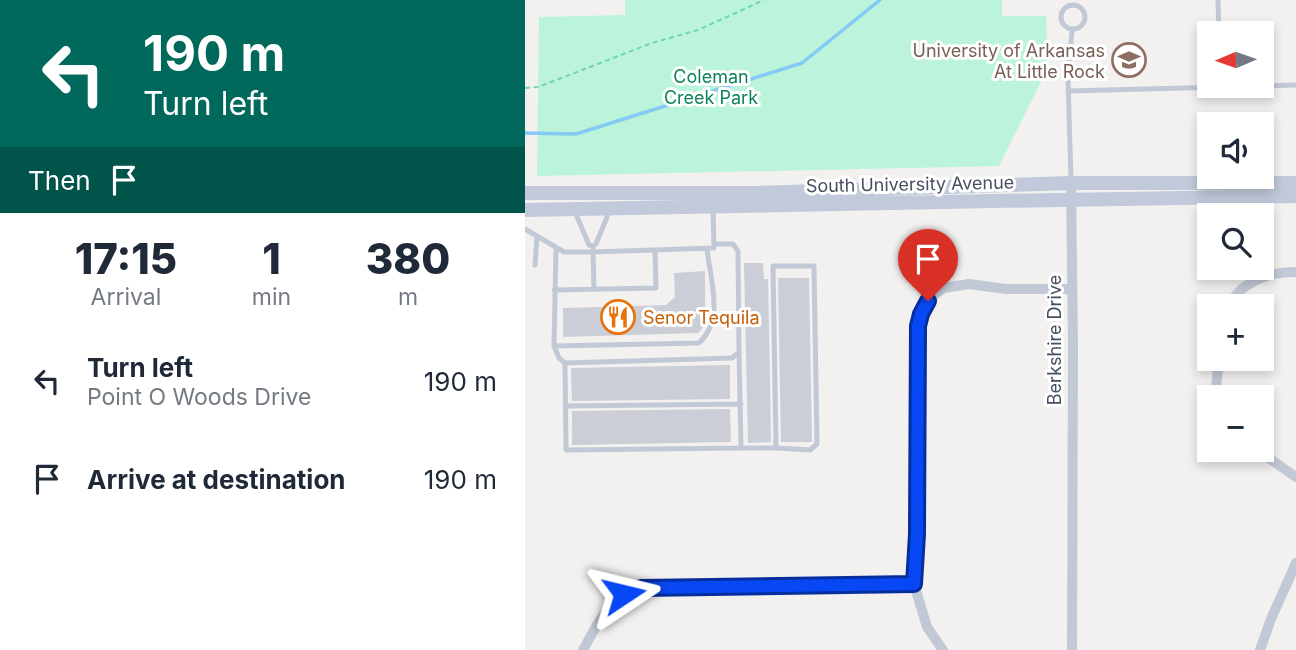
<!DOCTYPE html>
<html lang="en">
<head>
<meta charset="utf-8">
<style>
	:root { --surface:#fff; --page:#f2f2f3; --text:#1f2937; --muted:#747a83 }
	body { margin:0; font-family:Inter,sans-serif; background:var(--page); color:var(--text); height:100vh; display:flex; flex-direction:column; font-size:26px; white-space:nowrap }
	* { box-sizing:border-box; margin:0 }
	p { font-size:23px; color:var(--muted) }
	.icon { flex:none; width:38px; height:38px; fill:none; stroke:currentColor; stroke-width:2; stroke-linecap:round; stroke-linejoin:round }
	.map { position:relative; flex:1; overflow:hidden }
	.drawer { display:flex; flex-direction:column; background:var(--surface); width:525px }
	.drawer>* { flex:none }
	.banner { background:#00695c; color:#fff; overflow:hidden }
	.needle { width:46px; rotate:268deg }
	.buttons { position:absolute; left:672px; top:21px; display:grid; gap:14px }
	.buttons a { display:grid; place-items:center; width:77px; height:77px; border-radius:0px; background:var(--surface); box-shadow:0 4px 10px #0003; font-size:35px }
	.pin { position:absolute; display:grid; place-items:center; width:60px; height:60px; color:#fff; margin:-72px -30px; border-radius:50% 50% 50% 0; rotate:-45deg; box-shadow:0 0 7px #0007 }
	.pin .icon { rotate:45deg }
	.me { position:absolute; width:77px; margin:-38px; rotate:80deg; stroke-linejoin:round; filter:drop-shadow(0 0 5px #0008) }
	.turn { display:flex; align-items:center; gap:24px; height:147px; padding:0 28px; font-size:32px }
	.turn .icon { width:91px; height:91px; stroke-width:2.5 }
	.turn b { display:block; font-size:49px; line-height:60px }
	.then { display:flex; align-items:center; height:66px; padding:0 28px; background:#0003; gap:14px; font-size:26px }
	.eta { display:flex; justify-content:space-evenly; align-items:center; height:119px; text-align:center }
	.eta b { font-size:42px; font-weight:800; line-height:49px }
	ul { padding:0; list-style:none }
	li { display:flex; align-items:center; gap:21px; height:98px; padding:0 28px }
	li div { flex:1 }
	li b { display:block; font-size:26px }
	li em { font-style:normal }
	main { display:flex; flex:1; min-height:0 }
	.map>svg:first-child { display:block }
	.green { fill:#bbf4da }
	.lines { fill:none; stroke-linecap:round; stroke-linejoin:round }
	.stream { stroke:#84caf4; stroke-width:3.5 }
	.building { fill:#cbced6 }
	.path { stroke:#6fd5b4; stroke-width:2; stroke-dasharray:5 3.5; stroke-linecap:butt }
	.service { stroke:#c2c9d6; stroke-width:5 }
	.minor { stroke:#c2c9d6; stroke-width:10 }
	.secondary { stroke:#c1c9da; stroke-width:14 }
	.route-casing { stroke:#052f9f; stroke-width:18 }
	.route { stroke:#0848f4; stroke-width:12 }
	.labels { text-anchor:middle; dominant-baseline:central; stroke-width:6; stroke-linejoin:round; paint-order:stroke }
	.education-label { font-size:18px; fill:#785e54; stroke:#fff; text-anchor:end }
	.park-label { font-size:18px; fill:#0e835c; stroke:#fff }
	.street-label { font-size:18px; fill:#464f5f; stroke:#fff }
	.food-label { font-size:18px; fill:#c56008; stroke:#fff; text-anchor:start }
</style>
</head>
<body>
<main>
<section class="drawer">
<div class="banner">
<div class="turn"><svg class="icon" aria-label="left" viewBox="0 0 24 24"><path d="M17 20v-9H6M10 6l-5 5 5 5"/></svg><div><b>190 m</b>Turn left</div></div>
<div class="then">Then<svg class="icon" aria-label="arrive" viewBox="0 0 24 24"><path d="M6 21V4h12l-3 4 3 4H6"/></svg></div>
</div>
<div class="eta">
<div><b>17:15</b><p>Arrival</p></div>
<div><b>1</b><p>min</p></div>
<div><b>380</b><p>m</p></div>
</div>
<ul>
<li><svg class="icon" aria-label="left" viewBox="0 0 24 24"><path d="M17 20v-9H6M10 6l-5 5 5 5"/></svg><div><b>Turn left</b><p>Point O Woods Drive</p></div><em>190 m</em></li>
<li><svg class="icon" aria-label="arrive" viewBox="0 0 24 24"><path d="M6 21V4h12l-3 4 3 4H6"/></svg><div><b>Arrive at destination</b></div><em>190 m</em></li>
</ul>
</section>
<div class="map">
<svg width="771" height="650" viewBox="0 0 771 650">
	<rect width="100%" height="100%" fill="#f3f0f0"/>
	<path class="green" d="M100 0H477V16H521L523 68 474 166 12 176 14 17 100 15Z"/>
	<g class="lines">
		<path class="stream" d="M0 133 51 134 277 63 355 0"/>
	</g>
	<path class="building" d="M219 263H238L239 279H243L246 442 223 443Z
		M180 271V325L173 333 38 337V308L141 305 150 297 149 273Z
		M253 278H284L287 442H256Z
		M205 365V399L47 401 46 368Z
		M205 409 206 442 47 445V411Z"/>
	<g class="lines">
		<path class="path" d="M0 88 13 87 127 43 173 30 239 0"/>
		<path class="service" d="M693 0 694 33
			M536 17a12 12 0 1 1 24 0a12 12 0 1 1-24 0Z
			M543 91 771 85
			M546 180 543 80 547 30
			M50 212 64 245 68 246 71 244 82 217 83 208
			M0 229 39 252H68L69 289
			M68 246V252L189 248 188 208
			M31 247 29 346 34 358 40 363 207 358 214 352 213 251 208 244H189
			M10 265 12 236
			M29 290 131 288 130 250
			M29 346 174 343C200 319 185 279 182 249
			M40 363 41 450 216 448 214 352
			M41 406 216 404
			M216 448H251L248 266H289L292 444 285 450 251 448"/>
		<path class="minor" d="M546 183 548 345 547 650
			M704 306C716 281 745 272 771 272
			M690 397 694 359
			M732 450 771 477
			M58 650C73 623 84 596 116 588L389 584
			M418 650 402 627 389 584 392 534 393 345 396 314 410 294 419 288 444 284 481 289H546
			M735 650 746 619 771 563"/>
		<path class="secondary" d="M0 193H231L546 183H771
			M0 210C257 203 514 201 771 196"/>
	</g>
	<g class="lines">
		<g class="route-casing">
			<path id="route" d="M99 594 116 588 389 584 392 534 393 326 396 314 403 301"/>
		</g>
		<use href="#route" class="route"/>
	</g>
	<defs>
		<g id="university-ring" transform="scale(1.75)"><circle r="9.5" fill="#fff" stroke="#8d6e63" stroke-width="1.5"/><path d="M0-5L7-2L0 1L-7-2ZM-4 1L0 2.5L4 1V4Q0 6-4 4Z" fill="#8d6e63"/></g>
		<g id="restaurant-ring" transform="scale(1.75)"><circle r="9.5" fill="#fff" stroke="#e8710a" stroke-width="1.5"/><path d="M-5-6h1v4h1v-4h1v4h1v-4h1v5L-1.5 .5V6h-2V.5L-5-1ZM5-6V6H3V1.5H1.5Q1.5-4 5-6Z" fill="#e8710a"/></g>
	</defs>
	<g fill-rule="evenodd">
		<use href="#university-ring" x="604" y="60"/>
		<use href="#restaurant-ring" x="93" y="317"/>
	</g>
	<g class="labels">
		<g class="education-label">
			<text x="580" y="50">University of Arkansas<tspan x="580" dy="21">At Little Rock</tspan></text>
		</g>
		<g class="park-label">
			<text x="186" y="76">Coleman<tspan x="186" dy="21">Creek Park</tspan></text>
		</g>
		<g class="street-label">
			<text transform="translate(385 184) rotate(-1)">South University Avenue</text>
			<text transform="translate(529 340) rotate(-90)">Berkshire Drive</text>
		</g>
		<g class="food-label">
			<text x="118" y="317">Senor Tequila</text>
		</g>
	</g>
</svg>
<div class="buttons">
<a><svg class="needle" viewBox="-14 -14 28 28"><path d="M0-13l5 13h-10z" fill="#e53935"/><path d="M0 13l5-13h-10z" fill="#747a83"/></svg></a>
<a><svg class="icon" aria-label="sound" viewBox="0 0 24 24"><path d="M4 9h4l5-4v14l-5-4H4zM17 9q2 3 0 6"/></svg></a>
<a><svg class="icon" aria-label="search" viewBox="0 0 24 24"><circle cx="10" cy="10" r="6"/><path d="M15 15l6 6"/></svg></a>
<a>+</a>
<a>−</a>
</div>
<div class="pin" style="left:403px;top:301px;background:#d93025"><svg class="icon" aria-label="arrive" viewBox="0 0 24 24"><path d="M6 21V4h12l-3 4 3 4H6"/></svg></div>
<svg class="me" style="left:99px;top:594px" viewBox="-20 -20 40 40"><path d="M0-17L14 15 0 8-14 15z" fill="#0848f4" stroke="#fff" stroke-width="4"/></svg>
</div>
</main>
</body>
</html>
